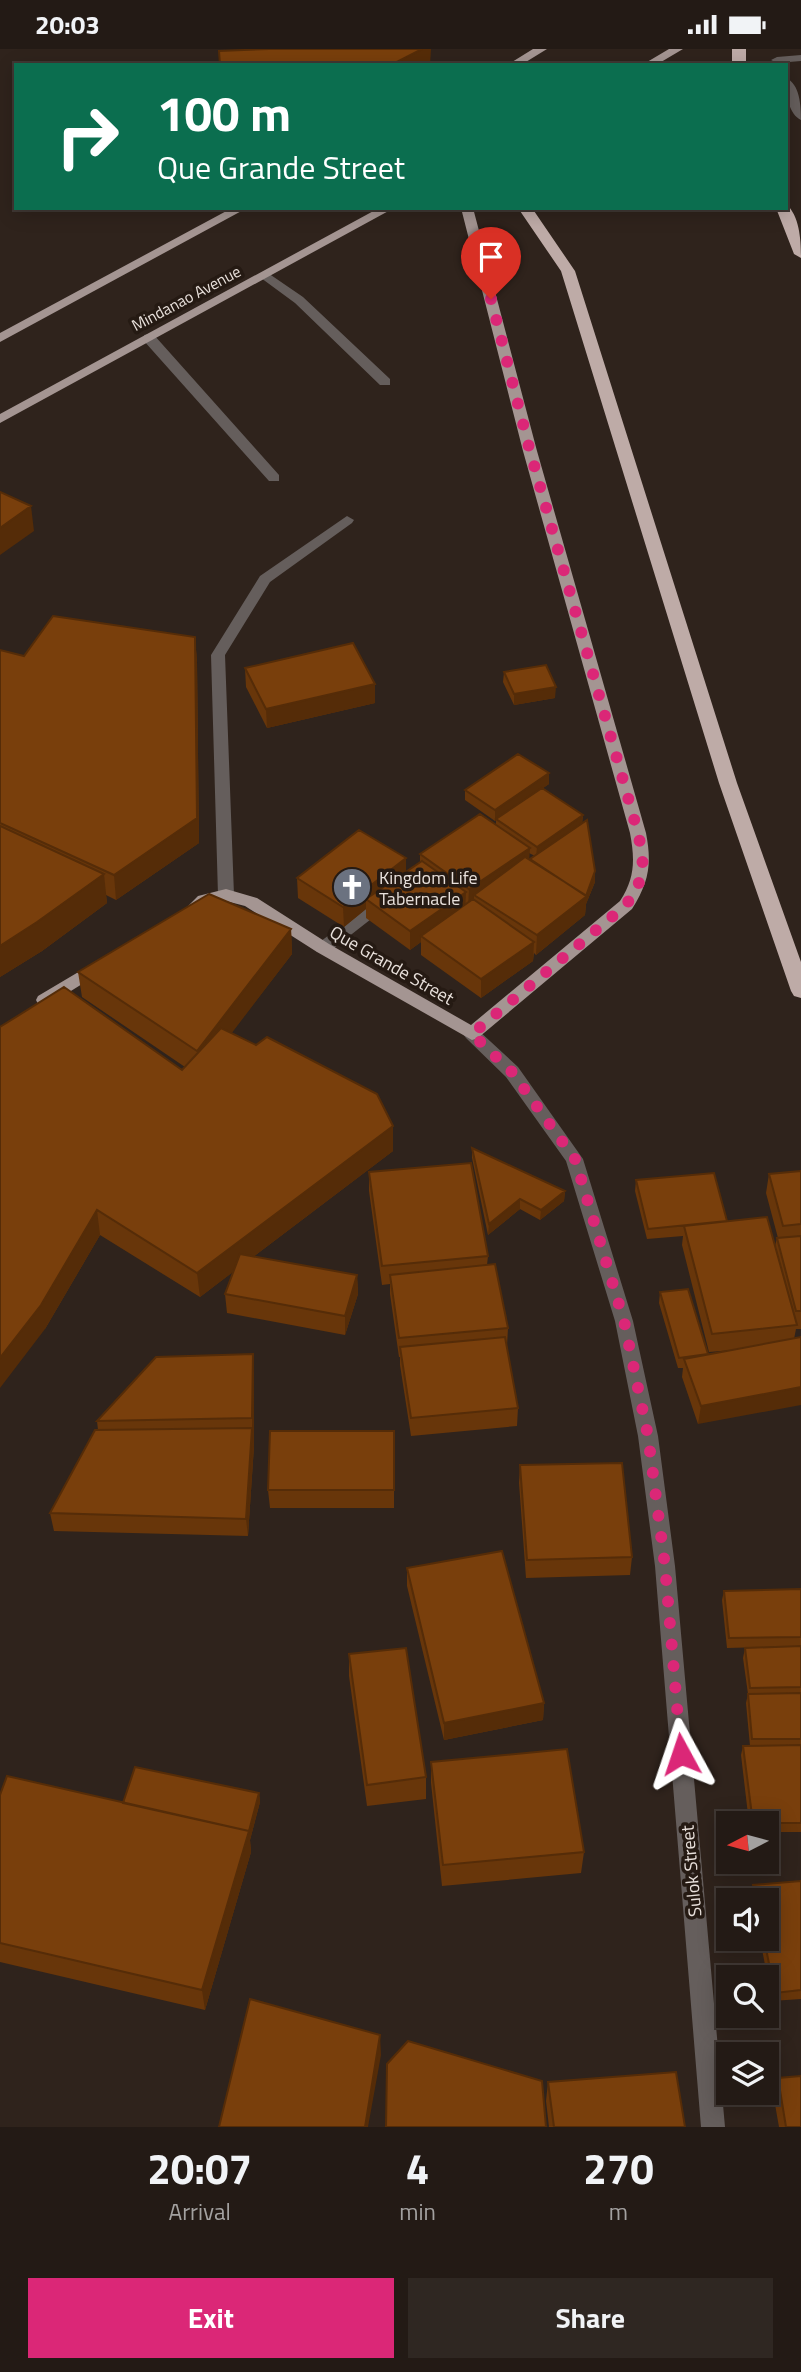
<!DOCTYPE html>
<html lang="en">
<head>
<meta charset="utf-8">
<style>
	:root { --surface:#231a15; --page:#2f2722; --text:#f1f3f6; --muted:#a3a1a0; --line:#403834; --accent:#db2777 }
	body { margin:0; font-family:"Titillium Web",sans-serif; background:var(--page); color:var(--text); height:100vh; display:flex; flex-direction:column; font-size:26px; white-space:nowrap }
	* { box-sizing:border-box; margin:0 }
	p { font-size:23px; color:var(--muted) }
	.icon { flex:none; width:38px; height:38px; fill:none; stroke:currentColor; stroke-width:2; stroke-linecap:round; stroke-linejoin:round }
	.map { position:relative; height:2078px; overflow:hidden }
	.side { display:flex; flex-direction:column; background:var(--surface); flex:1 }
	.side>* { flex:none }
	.hud { position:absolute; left:14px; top:14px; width:774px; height:147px; border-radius:0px; box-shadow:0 4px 18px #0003,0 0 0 2px var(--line); background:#0b6e4f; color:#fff; overflow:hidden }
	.needle { width:46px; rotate:264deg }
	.buttons { position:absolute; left:716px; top:1762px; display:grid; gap:14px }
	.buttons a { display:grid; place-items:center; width:63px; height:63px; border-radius:0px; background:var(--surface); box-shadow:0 4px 18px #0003,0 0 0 2px var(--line); font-size:35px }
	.pin { position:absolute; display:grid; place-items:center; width:60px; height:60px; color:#fff; margin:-72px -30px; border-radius:50% 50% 50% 0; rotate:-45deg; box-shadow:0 0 7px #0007 }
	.pin .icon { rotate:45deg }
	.me { position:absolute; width:77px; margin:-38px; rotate:355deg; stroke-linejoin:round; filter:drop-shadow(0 0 5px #0008) }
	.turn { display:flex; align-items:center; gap:24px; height:147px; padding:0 28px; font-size:32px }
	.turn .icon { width:91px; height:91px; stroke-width:2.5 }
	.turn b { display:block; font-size:49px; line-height:60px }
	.eta { display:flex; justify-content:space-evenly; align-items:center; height:119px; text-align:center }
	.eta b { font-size:42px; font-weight:700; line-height:49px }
	.button { display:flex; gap:14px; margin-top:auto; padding:14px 28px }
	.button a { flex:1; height:80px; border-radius:0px; background:var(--accent); color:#fff; font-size:28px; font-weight:700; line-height:80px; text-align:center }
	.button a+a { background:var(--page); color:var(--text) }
	.status { display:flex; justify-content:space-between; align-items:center; height:49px; padding:0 35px; background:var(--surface); direction:ltr }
	.status svg { height:19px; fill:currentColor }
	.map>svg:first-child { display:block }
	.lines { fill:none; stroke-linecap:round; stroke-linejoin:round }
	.minor { fill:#655e5c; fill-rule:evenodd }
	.major { fill:#a49592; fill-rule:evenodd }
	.highway { fill:#beaba7; fill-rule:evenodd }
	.wall { fill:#68360a; fill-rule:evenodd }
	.shaded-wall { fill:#552c08 }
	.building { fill:#793f0c; stroke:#552c08; stroke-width:2 }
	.route { stroke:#db2777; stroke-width:12; stroke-dasharray:0 21.6 }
	.labels { text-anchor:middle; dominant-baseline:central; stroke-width:7; stroke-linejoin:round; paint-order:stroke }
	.far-street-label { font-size:16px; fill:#e9e1dc; stroke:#251a13 }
	.poi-label { font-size:18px; fill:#e9e1dc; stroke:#251a13; text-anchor:start }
	.street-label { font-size:18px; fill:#e9e1dc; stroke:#251a13 }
</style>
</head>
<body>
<div class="status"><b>20:03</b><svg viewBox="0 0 49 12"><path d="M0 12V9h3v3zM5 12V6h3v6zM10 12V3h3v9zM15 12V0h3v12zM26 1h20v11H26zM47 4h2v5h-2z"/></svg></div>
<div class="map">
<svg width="801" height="2078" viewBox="0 0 801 2078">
	<rect width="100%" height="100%" fill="#2f231c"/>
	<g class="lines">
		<path class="minor" d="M801 6V12L777 14 771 11 777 8Z
			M786 29C800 35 801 57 801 71 788 65 785 42 786 29Z
			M265 222 303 248 390 330V336H380L295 254 261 229 259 226Z
			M149 285 154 286 279 426V432H269L144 292V286Z
			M347 467 354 471 352 474 270 533 225 606 234 846 232 850H220L218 846 211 606 260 527Z
			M383 846 389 848 391 852 389 856 329 903H317L315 899 317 895Z
			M472 979 478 981 518 1018 583 1110 633 1272 658 1387 675 1517 725 2078H701L655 1517 638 1387 615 1272 566 1112 506 1028 466 989 463 985Z"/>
		<path class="major" d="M533 0H547L521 16H507Z
			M669 0H683L656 16H642Z
			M232 159H247L0 293V284Z
			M379 159H394L0 374V365Z
			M461 159H473L537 402 646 784C652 815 649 833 632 860L478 989 472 991 317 903 245 857 226 852 209 855 196 863 188 857 198 847 226 840 257 849 329 895 471 976 620 852C635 829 635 811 630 784L523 402Z
			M97 912 105 918 103 922 50 955H38L36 951 38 947Z"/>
		<path class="highway" d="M732 0H746V16H732Z
			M786 155C800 167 801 192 801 209L794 205 776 159H786Z
			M518 159H532L575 222 737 734 801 913V949L794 947 791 942 719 734 561 222Z"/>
	</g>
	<path class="wall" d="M195 588 197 613 199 794 116 851 106 846 107 854 42 902 0 928V601L24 607Z
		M245 619 375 654 267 679 246 638Z
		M504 623 555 649 514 656 503 633Z
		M549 735 543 739 583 766 582 775 595 822V833L586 855 585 866 536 906 534 904 533 912 481 949 421 906V893L410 901 366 869V860L344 878 298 849 297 829 406 809V823L420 814V805L496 776V771L495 772 465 751V741ZM529 804 535 807 529 810Z
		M291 880 292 905 231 984 393 1102 253 1208 357 1226 358 1245 345 1286 227 1264 225 1245 234 1222 200 1248 100 1186 45 1280 0 978 182 1021 185 1018 82 948 78 923Z
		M472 1099 565 1142 564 1152 540 1171 520 1160 488 1186 472 1109Z
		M801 1122V1280H796L794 1290 698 1375 682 1328 683 1319H678L659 1254 660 1243 708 1305 733 1301 709 1303 682 1196 683 1187 647 1190 635 1142 636 1131 727 1173 775 1197 777 1189H778L766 1144 769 1125Z
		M369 1123 488 1207 487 1216 508 1279 507 1297 518 1359 517 1377 411 1387 400 1316V1308H399L390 1245V1235L382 1236 369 1142Z
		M254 1324V1397L248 1487 54 1482 50 1464 98 1381 97 1372Z
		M394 1382V1459H270L268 1441Z
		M520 1416 632 1508 630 1526 526 1529 519 1434Z
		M407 1519 544 1654 543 1671 444 1691 407 1537Z
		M801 1540V1597L727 1599 722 1551 724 1542Z
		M801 1597V1783H766V1774H749L741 1706 743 1697H750L746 1654 748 1645 743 1609 745 1599Z
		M349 1605 426 1728V1750L367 1757 349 1627Z
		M431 1713 584 1803 581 1824 442 1837 431 1734Z
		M259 1744 260 1753 250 1791 251 1803 205 1961 0 1913V1746L123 1754Z
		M801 1832V1950L772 1952 760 1890H766V1852H753L751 1845 753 1836Z
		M778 2029 801 2078H779L773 2044Z
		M548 2033 685 2078H549L546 2052Z"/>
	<path class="shaded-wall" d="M422 0H431L430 16H391Z
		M31 457 34 482 0 506V479Z
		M195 588 197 613 199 794 116 851 114 826Z
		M375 635V654L267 679 266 660Z
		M556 638 555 649 514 656V645Z
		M549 724V735L495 772V761Z
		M583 766 582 776 536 808 537 798Z
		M530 799 529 816 474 846V855L468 859 469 840Z
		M406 809V828L366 850V860L344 878 343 858Z
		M595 822V833L586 855 585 866 536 906 537 886Z
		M104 825 107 854 42 902 0 928V897Z
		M466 843 465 863 421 887V893L410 901V882Z
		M291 880 292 905 199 1027 197 1002Z
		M534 893 533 912 481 949V930Z
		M393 1077V1102L200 1248 197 1224Z
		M565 1142 564 1152 540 1171 541 1161Z
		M520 1150V1160L488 1186 489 1175Z
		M97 1161 100 1186 45 1280 0 1339V1309Z
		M357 1226 358 1245 345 1286V1267Z
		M253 1305 254 1324V1397L248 1487 246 1470 252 1379Z
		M801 1338V1356L698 1375 701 1357Z
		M544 1654 543 1671 444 1691V1674Z
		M259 1744 260 1753 250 1791 251 1803 205 1961 202 1941Z
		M380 1986 381 2006 368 2078H365Z"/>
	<path class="building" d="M269 0H422L391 16H220L219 2Z
		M0 443 31 457 0 479Z
		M53 567 195 588 197 769 114 826 0 774V601L24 607Z
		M353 594 375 635 266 660 245 619Z
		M546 616 556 638 514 645 504 623Z
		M518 705 549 724 495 761 465 741Z
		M542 739 583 766 537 798 496 770Z
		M480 765 530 799 469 840 420 805Z
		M587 771 595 822 586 847 530 810Z
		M0 777 104 825 37 873 0 897Z
		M359 781 406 809 343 858 297 829Z
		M525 808 587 847 537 886 474 846Z
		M422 812 466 843 410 882 366 850Z
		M209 845 291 880 197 1002 78 923Z
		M473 850 534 893 481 930 421 887Z
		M64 938 182 1021 221 979 256 996 267 988 377 1045 393 1077 197 1224 97 1161 41 1256 0 1309V978Z
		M472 1099 565 1142 541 1161 520 1150 489 1175Z
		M471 1114 488 1207 382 1217 369 1123Z
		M801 1122V1175L783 1177 769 1125Z
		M714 1124 727 1172 648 1180 636 1131Z
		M767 1168 797 1276 712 1285 684 1177Z
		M801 1187V1262H796L777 1189Z
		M240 1205 357 1226 345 1267 225 1245Z
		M495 1215 508 1279 399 1289 390 1226Z
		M688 1240 708 1305 679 1309 660 1243Z
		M505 1288 518 1359 411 1369 400 1298Z
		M801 1288V1338L701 1357 684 1310Z
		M253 1305 252 1369 97 1372 156 1308Z
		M252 1379 246 1470 50 1464 95 1381Z
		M270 1382H394V1441H268Z
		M622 1414 632 1508 527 1511 520 1416Z
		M502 1502 544 1654 444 1674 407 1519Z
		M801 1540V1588L729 1589 724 1542Z
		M801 1597V1638L750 1639 745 1599Z
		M406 1599 426 1728 367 1736 349 1605Z
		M801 1644V1690H752L748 1645Z
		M801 1696V1774H753L743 1697Z
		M567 1700 584 1803 443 1816 431 1713Z
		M135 1718 259 1744 249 1782 123 1754Z
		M7 1727 249 1782 202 1941 0 1894V1746Z
		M801 1832V1941L775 1944 764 1890H766V1852H756L753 1836Z
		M250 1950 380 1986 365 2078H219Z
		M408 1992 542 2032 546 2078H386L387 2015Z
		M676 2023 685 2078H554L548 2033Z
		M801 2027V2078H786L778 2029Z"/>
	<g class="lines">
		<path class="route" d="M491 250 530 402 638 784C645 818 646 827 626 856L472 985 512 1023 575 1110 624 1272 648 1387 665 1517 681 1705"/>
	</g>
	<defs>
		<g id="church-disc" transform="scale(2.0125)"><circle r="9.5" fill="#6b7280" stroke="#251a13"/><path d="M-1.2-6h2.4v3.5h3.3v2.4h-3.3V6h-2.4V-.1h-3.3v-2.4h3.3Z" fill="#fff"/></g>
	</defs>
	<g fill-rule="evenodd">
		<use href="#church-disc" x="352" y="838"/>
	</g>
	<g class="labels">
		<g class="far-street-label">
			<text transform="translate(186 249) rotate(-28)">Mindanao Avenue</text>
		</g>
		<g class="poi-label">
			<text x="379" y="828">Kingdom Life<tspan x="379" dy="21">Tabernacle</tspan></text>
		</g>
		<g class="street-label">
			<text transform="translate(392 916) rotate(30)">Que Grande Street</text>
			<text transform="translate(691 1822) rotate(-95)">Sulok Street</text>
		</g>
	</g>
</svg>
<div class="buttons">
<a><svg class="needle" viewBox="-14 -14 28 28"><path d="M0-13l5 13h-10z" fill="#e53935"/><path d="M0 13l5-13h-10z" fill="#a3a1a0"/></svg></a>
<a><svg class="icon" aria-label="sound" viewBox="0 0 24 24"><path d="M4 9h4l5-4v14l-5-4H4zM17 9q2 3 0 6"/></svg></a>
<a><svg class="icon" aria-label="search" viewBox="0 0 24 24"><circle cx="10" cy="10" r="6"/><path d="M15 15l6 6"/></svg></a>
<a><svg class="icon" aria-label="layers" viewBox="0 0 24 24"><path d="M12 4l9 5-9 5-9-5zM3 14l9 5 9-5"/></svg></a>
</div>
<div class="pin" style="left:491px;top:250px;background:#d93025"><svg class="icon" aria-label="arrive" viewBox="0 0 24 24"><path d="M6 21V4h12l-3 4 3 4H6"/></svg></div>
<svg class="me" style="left:681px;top:1705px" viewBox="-20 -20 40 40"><path d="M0-17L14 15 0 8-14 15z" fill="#db2777" stroke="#fff" stroke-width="4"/></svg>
<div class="hud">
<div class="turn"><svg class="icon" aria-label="right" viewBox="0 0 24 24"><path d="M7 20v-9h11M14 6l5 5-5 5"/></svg><div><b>100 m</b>Que Grande Street</div></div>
</div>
</div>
<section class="side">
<div class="eta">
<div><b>20:07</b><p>Arrival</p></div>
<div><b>4</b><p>min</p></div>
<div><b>270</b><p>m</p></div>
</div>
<div class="button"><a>Exit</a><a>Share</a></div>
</section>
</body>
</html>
